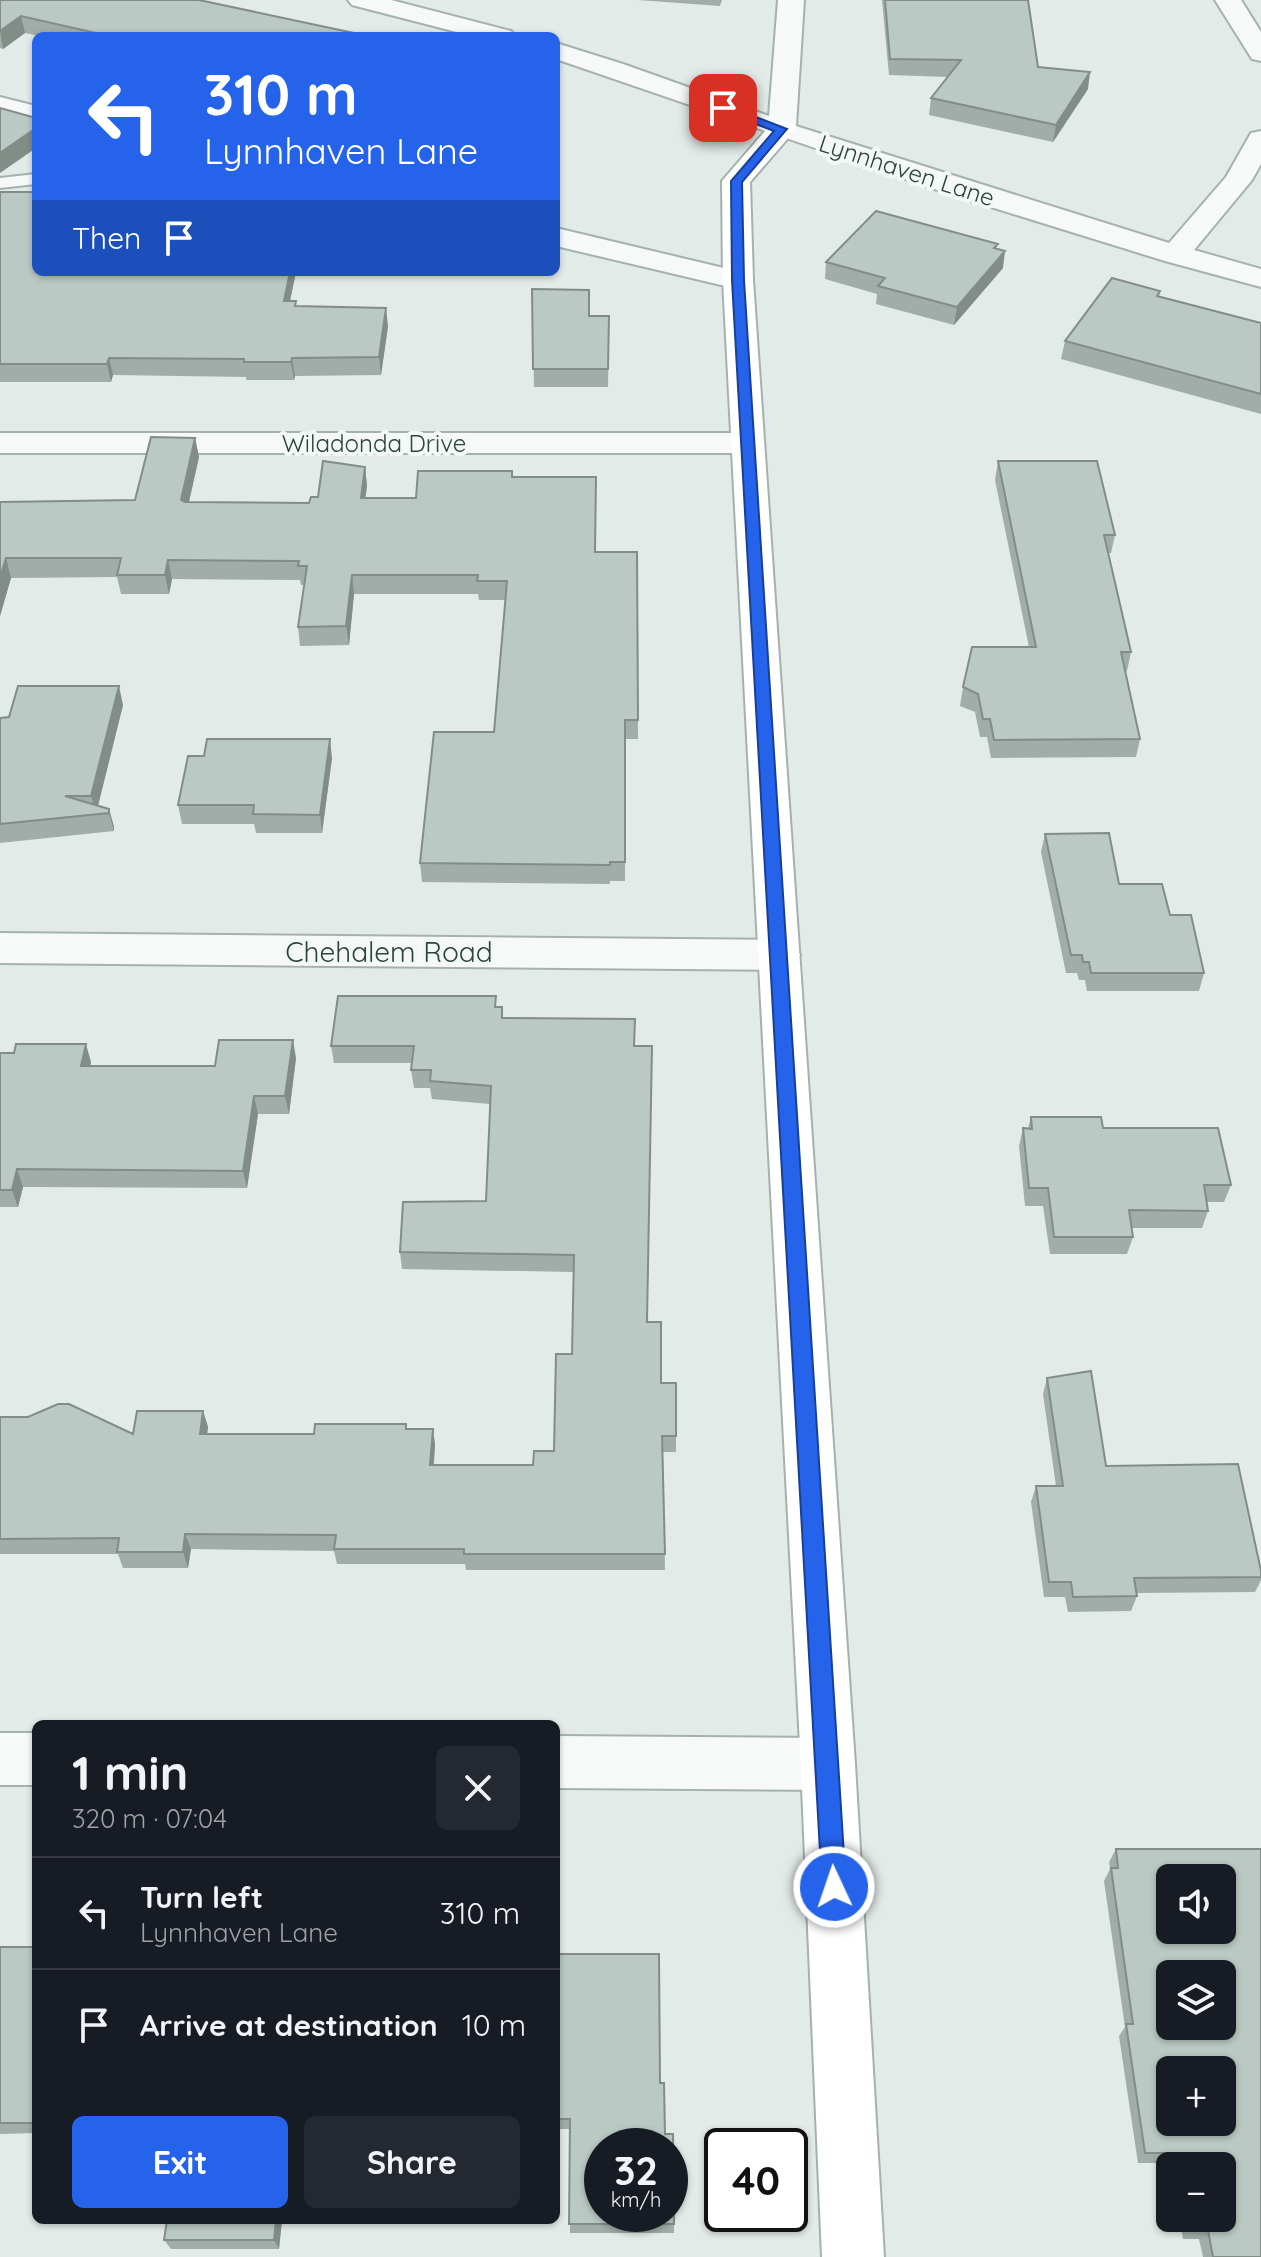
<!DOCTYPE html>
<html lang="en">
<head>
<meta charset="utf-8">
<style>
	:root { --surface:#171b24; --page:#242831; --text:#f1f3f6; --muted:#9ea1a6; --line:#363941; --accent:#2563eb }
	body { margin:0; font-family:Quicksand,sans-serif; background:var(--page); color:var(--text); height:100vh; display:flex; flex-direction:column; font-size:30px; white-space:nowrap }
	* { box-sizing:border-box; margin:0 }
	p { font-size:26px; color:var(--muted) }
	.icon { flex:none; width:44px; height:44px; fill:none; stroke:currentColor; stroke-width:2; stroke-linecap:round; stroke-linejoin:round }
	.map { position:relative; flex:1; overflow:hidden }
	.side { position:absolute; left:32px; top:1720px; width:528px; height:504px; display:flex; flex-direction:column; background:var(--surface); border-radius:12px; box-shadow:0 2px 6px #0004 }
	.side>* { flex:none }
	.hud { position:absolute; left:32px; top:32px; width:528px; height:244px; border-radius:12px; box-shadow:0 2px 6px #0004; background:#2563eb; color:#fff; overflow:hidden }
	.controls { position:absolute; left:1156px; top:1864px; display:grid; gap:16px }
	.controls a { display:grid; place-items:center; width:80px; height:80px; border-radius:12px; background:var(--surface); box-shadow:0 2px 6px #0004; font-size:40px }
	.speed { position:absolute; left:584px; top:2128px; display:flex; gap:16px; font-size:40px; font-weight:700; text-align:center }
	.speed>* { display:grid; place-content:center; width:104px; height:104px; border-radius:50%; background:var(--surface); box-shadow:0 2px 6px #0004; line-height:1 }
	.speed small { font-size:20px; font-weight:400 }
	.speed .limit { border:4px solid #111; border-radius:12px; background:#fff; color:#111 }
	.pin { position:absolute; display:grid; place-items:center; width:68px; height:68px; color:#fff; margin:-34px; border-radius:16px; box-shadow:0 4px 12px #0006 }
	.me { position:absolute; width:88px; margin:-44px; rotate:357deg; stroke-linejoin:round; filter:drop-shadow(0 0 6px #0008) }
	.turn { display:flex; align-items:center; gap:28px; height:168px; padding:0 40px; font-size:36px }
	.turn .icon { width:104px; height:104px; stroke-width:2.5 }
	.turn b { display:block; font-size:56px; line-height:68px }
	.then { display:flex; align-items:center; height:76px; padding:0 40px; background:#0003; gap:16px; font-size:30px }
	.round { display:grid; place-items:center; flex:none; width:84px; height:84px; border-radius:12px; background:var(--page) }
	.headline { display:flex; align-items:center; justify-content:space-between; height:136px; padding:0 40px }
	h1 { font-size:48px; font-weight:700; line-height:60px }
	.primary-button { display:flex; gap:16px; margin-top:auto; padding:16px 40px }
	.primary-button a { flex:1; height:92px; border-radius:12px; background:var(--accent); color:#fff; font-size:32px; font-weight:700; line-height:92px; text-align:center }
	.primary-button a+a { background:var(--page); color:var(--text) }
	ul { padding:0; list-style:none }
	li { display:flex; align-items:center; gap:24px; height:112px; padding:0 40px; border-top:2px solid var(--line) }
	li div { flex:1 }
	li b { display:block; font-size:30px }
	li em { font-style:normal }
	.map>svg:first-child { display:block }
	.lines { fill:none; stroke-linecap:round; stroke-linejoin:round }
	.lane-casing { stroke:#a4b2ad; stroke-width:4 }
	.street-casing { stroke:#a4b2ad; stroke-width:4 }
	.secondary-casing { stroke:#a4b2ad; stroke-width:4 }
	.lane { fill:#f6f9f8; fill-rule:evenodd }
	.street { fill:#f6f9f8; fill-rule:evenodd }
	.secondary { fill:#fff; fill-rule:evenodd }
	.wall { fill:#a0ada8 }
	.shaded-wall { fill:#828d88 }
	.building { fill:#bac9c3; stroke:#828d88; stroke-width:2; fill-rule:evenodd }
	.route { fill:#2563eb; stroke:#184099; stroke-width:2 }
	.labels { text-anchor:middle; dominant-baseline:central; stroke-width:8; stroke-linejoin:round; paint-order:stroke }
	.far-street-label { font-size:24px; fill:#2b443b; stroke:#f3f8f6 }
	.street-label { font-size:28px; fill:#2b443b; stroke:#f3f8f6 }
</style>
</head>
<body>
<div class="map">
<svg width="1261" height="2257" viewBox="0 0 1261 2257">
	<rect width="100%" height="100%" fill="#e3ebe8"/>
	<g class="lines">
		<g class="lane-casing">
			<path id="lane" d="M36 174V184L0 188V178Z"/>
		</g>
		<g class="street-casing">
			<path id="street" d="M348 0H391L511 31 515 36H472L352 5Z
				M778 0H804L796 126 1169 243 1226 177 1251 133 1261 131V164L1252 180 1194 250 1261 269V287L1165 261 952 195 556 59V43L623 64 769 116Z
				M1215 0H1241L1261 32V61L1252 59Z
				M0 97 36 106V122L0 113Z
				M556 228 749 274 753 280 749 286 738 289 556 246Z
				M0 433H748L759 436 764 443 759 450 748 453H0Z
				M0 933 779 940 794 944 800 955 794 966 779 970 0 963Z
				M0 1733H36V1785H0Z
				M556 1736 828 1738 847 1745 855 1764 847 1783 828 1790 556 1788Z"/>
		</g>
		<g class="secondary-casing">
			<path id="secondary" d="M782 121 792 123 796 129 750 182 753 280 855 1764 884 2257H822L801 1764 723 280 722 181 772 123Z"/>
		</g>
		<use href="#lane" class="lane"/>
		<use href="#street" class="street"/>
		<use href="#secondary" class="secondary"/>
	</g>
	<path class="wall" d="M0 0 368 36H39L25 33 3 49 0 48Z
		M638 0H722L720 6Z
		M882 0H1028L1038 67 1088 89 1053 142 929 115 931 98 948 77 889 75Z
		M0 192 36 272H296L290 301 296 306 388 326 381 375 295 376 294 380H246V377L113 375 111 382H0Z
		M997 249 1003 268 954 325 876 304 877 294 825 279 826 262Z
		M532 289 589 316 609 334 608 387H534Z
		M1160 291 1159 296 1261 323V414L1061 359 1065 341Z
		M195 438 199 457 189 502 309 503 365 467 367 486 365 498H416L513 477H596V552H637L638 739H625V881H610V884L422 882 420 863 494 732 506 600H479L478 594H354L349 645 300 646 298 627 304 585H301L300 580 172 579 169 594H121L117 577 11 578 0 616V502L135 500Z
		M998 461 1115 535 1111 553H1108L1131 652 1127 671H1125L1140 739 1136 757 991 758 987 737H980L975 712 960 706 963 687 1029 647 995 480Z
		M123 705 98 805 109 809 114 827V831L0 843V718Z
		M332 758 322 833H256L254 824H182L178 805Z
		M1045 834 1119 884 1170 915 1204 973 1199 991H1087L1085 980H1079L1077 973H1066L1041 852Z
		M496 1007H502L503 1018 634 1046 647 1322 661 1383 676 1436V1452H663L665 1570H466L465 1564H337L334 1551 191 1549 188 1568H123L118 1554H0V1417L133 1434 203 1411 208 1427 207 1434H314L406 1424 407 1429H433L435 1445 434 1465H533L554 1451 572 1354 574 1272 402 1269 400 1252 486 1201 490 1104 432 1099 430 1088H414L411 1070 412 1063H334L331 1046Z
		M0 1053 91 1062 90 1066H215L296 1058 289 1114H258L247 1188 23 1187 18 1207H0Z
		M1031 1117 1103 1128 1231 1185 1224 1202H1207L1208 1211 1202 1228H1131L1133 1237 1127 1254H1050L1043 1206H1025L1019 1146 1023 1128H1028Z
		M1047 1378 1106 1466 1261 1571V1580L1255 1592 1137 1593V1596L1131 1611 1068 1612 1065 1597H1044L1031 1502 1036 1486H1056L1043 1394Z
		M1116 1849 1261 2257H1203L1199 2239H1183L1180 2218H1222V2166H1170V2181L1167 2163H1138L1119 2036 1125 2027 1104 1881 1110 1869 1109 1862Z
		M0 1947H36V2133L0 2134Z
		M556 1954 660 2083 674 2224V2233H570V2129H556Z
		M167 2220H282L279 2249H171L164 2240Z"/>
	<path class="shaded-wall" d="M21 16 25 33 3 49 0 31Z
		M1090 72 1088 89 1053 142 1056 125Z
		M36 128V148L0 173V153Z
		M1005 251 1003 268 954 325 957 307Z
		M290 272H296L286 319 284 301Z
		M386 308 388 326 381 375 379 357Z
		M109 358 113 375 111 382 107 364Z
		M292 358 295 376 294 380 291 362Z
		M195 438 199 457 185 519 181 500Z
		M365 467 367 486 363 517 361 498Z
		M6 558 11 578 0 616V578Z
		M168 560 172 579 169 594 165 575Z
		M352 575 354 594 349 645 346 626Z
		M119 686 123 705 96 814 91 796Z
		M330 739 332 758 322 833 320 815Z
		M109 809 114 827V831L109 813Z
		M293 1040 296 1058 289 1114 285 1096Z
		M86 1044 91 1062 86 1084 81 1066Z
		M254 1096 258 1114 247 1188 243 1171Z
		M17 1169 23 1187 18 1207 12 1190Z
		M203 1411 208 1427 205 1450 200 1434Z
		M433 1429 435 1445 432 1481 430 1465Z
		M185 1534 191 1549 188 1568 183 1552Z
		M276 2220H282L279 2249 274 2240Z"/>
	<path class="building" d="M0 0H199L368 36H109L21 16 0 31Z
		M885 0H1028L1038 67 1090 72 1056 125 931 98 961 60 890 59Z
		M0 108 36 118V128L0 153Z
		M0 192H36V272H290L284 301H296L295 306 386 308 379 357 292 358 291 362H244V359L109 358 107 364H0Z
		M876 211 998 244 994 248 1005 251 957 307 878 286 885 278 826 262Z
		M1112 278 1160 291 1157 296 1261 323V394L1065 341Z
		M532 289 589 290V316H609L608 369H533Z
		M151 437 195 438 181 500 185 502 309 503 311 497H318L323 461 365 467 361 498H416L418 471H512V477H596L595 552H637L638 720H625V862H610V865L420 863 434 732H494L507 581H477L478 575H352L346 626 298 627 307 566H298L299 561 168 560 165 575H117L121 558H6L0 578V502L135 500Z
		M998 461H1097L1115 535H1104L1131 652H1121L1140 739 994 740 990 719H983L978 694 963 687 972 647H1036Z
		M18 686H119L91 796H65L109 809V813L0 824V718L9 717Z
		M207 739H330L320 815 253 814 254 805H178L188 756H204Z
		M1109 833 1119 884H1162L1170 915H1191L1204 973H1091L1089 962H1083L1082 955H1071L1045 834Z
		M338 996H496L495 1007H502V1018L635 1019 634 1046H652L647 1322H661V1383H676V1436H662L665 1554H464V1549H334L336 1535 185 1534 183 1552H117L119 1538 0 1539V1417H28L58 1404H69L133 1434 137 1411H203L200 1434H314L315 1424H406V1429H433L430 1465H533L534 1451H554L556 1354H572L574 1255 400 1252 403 1202 486 1201 491 1086 430 1081 431 1070H411L414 1046H331Z
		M219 1040H293L285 1096H254L243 1171 17 1169 12 1190H0V1053H14L16 1044H86L81 1066H215Z
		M1031 1117H1101L1103 1128H1218L1231 1185H1204L1208 1211 1129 1210 1133 1237H1054L1048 1188H1029L1023 1128 1032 1129Z
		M1091 1371 1106 1466 1238 1464 1261 1571V1577L1134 1578 1137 1596 1073 1597 1071 1582H1049L1036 1486H1063L1047 1378Z
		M1116 1849H1261V2257H1213L1208 2230H1191L1190 2218H1222V2166H1177L1175 2153H1145L1126 2024H1133L1111 1868H1118ZM1170 1878H1222V1930H1170ZM1170 1974H1222V2026H1170ZM1170 2070H1222V2122H1170Z
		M0 1947H36V2123H0Z
		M556 1954H659L660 2083H664L665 2134H673L674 2224H569L570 2119H556ZM602 2146H670V2214H602Z
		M167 2220H276L274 2240H164Z"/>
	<path class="route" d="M719 106H727L787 129 742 182 744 280 846 1887 842 1895 834 1899 826 1895 822 1887 732 280 731 181 774 131 719 110Z"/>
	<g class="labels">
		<g class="far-street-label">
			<text transform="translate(907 170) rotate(18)">Lynnhaven Lane</text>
			<text x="374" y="443">Wiladonda Drive</text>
		</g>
		<g class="street-label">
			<text x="389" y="951">Chehalem Road</text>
		</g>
	</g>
</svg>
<div class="controls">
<a><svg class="icon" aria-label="sound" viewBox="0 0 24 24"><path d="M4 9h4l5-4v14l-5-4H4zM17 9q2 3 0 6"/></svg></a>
<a><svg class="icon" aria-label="layers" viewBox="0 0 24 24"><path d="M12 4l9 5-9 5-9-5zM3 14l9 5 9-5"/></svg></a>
<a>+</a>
<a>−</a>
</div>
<div class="speed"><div>32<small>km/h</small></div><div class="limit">40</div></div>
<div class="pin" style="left:723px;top:108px;background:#d93025"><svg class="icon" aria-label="arrive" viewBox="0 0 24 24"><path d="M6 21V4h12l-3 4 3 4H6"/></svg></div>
<svg class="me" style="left:834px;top:1887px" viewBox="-20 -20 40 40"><circle r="17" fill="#2563eb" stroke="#fff" stroke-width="3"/><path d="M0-11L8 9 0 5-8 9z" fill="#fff"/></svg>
<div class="hud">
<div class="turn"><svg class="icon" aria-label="left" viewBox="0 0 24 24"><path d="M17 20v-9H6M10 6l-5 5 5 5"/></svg><div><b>310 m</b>Lynnhaven Lane</div></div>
<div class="then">Then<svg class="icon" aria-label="arrive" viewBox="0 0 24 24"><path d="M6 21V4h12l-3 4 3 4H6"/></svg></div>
</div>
<section class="side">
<div class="headline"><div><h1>1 min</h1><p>320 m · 07:04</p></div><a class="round"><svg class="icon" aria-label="close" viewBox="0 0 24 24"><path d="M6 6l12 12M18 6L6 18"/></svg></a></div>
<ul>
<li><svg class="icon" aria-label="left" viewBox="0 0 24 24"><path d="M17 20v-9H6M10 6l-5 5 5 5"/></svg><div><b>Turn left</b><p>Lynnhaven Lane</p></div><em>310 m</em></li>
<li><svg class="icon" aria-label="arrive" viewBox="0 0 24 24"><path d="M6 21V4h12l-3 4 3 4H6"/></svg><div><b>Arrive at destination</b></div><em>10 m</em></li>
</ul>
<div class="primary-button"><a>Exit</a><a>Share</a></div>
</section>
</div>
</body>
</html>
